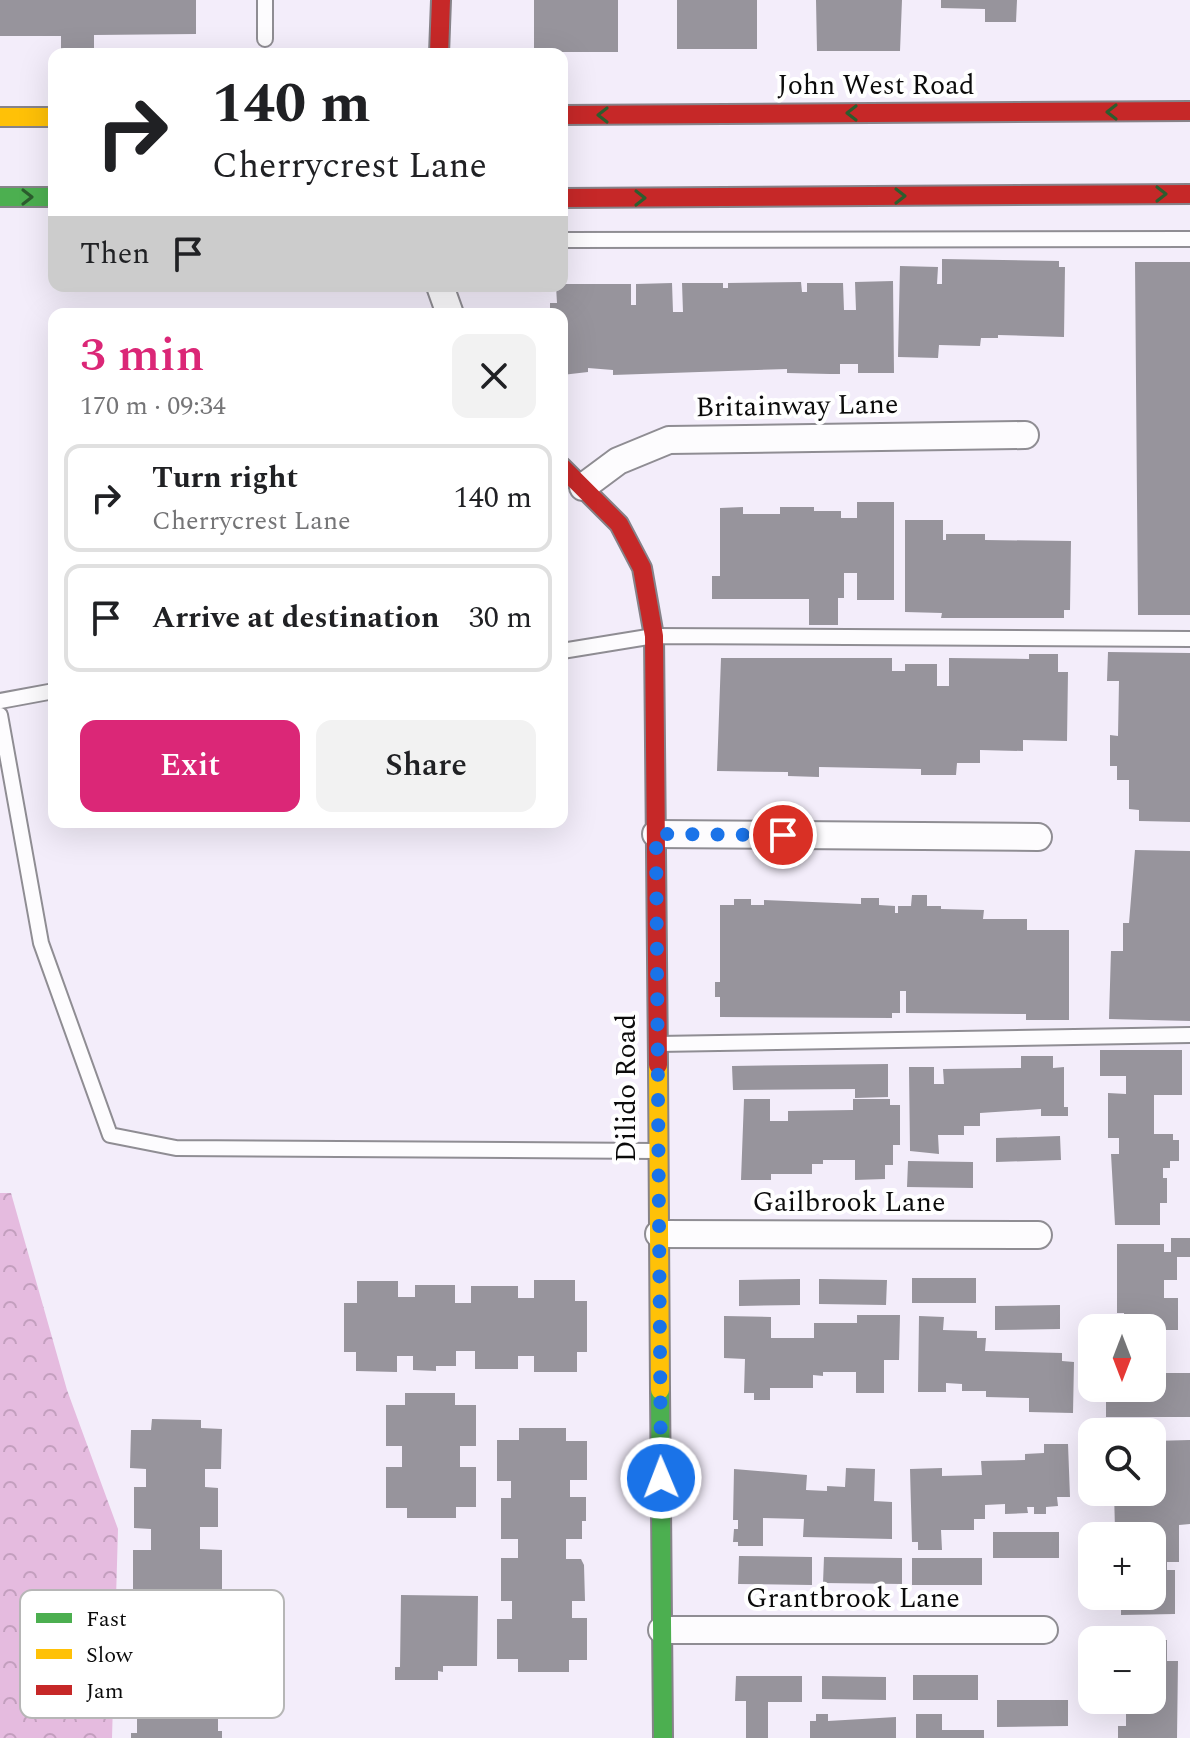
<!DOCTYPE html>
<html lang="en">
<head>
<meta charset="utf-8">
<style>
	:root { --surface:#fff; --page:#f2f2f2; --text:#202124; --muted:#757577; --line:#e0e0e0; --accent:#db2777 }
	body { margin:0; font-family:Spectral,serif; background:var(--page); color:var(--text); height:100vh; display:flex; flex-direction:column; font-size:30px; white-space:nowrap }
	* { box-sizing:border-box; margin:0 }
	p { font-size:26px; color:var(--muted) }
	.icon { flex:none; width:44px; height:44px; fill:none; stroke:currentColor; stroke-width:2; stroke-linecap:round; stroke-linejoin:round }
	.map { position:relative; flex:1; overflow:hidden }
	.side { position:absolute; left:48px; top:308px; width:520px; height:520px; display:flex; flex-direction:column; background:var(--surface); border-radius:16px; box-shadow:0 8px 32px #0002 }
	.side>* { flex:none }
	.banner { position:absolute; left:48px; top:48px; width:520px; height:244px; border-radius:16px; box-shadow:0 8px 32px #0002; background:#fff; color:var(--text); overflow:hidden }
	.needle { width:52px; rotate:180deg }
	.fabs { position:absolute; left:1078px; top:1314px; display:grid; gap:16px }
	.fabs a { display:grid; place-items:center; width:88px; height:88px; border-radius:16px; background:var(--surface); box-shadow:0 8px 32px #0002; font-size:40px }
	.pin { position:absolute; display:grid; place-items:center; width:68px; height:68px; color:#fff; margin:-34px; border:4px solid #fff; border-radius:50%; box-shadow:0 2px 8px #0007 }
	.me { position:absolute; width:88px; margin:-44px; rotate:359deg; stroke-linejoin:round; filter:drop-shadow(0 0 6px #0008) }
	.turn { display:flex; align-items:center; gap:28px; height:168px; padding:0 32px; font-size:36px }
	.turn .icon { width:104px; height:104px; stroke-width:2.5 }
	.turn b { display:block; font-size:56px; line-height:68px }
	.then { display:flex; align-items:center; height:76px; padding:0 32px; background:#0003; gap:16px; font-size:30px }
	.round { display:grid; place-items:center; flex:none; width:84px; height:84px; border-radius:16px; background:var(--page) }
	.headline { display:flex; align-items:center; justify-content:space-between; height:136px; padding:0 32px }
	h1 { font-size:48px; font-weight:600; line-height:60px; color:var(--accent) }
	.button { display:flex; gap:16px; margin-top:auto; padding:16px 32px }
	.button a { flex:1; height:92px; border-radius:16px; background:var(--accent); color:#fff; font-size:32px; font-weight:600; line-height:92px; text-align:center }
	.button a+a { background:var(--page); color:var(--text) }
	ul { padding:0; list-style:none }
	li { display:flex; align-items:center; gap:24px; height:108px; margin:0 16px 12px; padding:0 16px; border:4px solid var(--line); border-radius:16px }
	li div { flex:1 }
	li b { display:block; font-size:30px }
	li em { font-style:normal }
	.map>svg:first-child { display:block }
	.forest { fill:url(#forest-crowns) }
	.building { fill:#97949c }
	.lines { fill:none; stroke-linecap:round; stroke-linejoin:round }
	.lane-casing { stroke:#8f8d93; stroke-width:18 }
	.street-casing { stroke:#8f8d93; stroke-width:30 }
	.fast-casing { stroke:#868389; stroke-width:22 }
	.slow-casing { stroke:#868389; stroke-width:22 }
	.jam-casing { stroke:#868389; stroke-width:22 }
	.lane { stroke:#fdfcfe; stroke-width:14 }
	.street { stroke:#fdfcfe; stroke-width:26 }
	.fast { stroke:#4caf50; stroke-width:18 }
	.slow { stroke:#ffc107; stroke-width:18 }
	.jam { stroke:#c62828; stroke-width:18 }
	.oneway { stroke:#2c5d2e }
	.route { stroke:#1a73e8; stroke-width:14; stroke-dasharray:0 25.2 }
	.labels { text-anchor:middle; dominant-baseline:central; stroke-width:8; stroke-linejoin:round; paint-order:stroke }
	.street-label { font-size:28px; fill:#0b0b0b; stroke:#fff }
	.key { fill:#fff; stroke:#b6b6b6; stroke-width:2 }
	.key-label { font-size:22px; fill:#0b0b0b }
</style>
</head>
<body>
<div class="map">
<svg width="1190" height="1738" viewBox="0 0 1190 1738">
	<defs>
		<pattern id="forest-crowns" width="20" height="18" patternUnits="userSpaceOnUse" patternTransform="scale(2)"><rect width="20" height="18" fill="#e5bbdf"/><path d="M2 6a3 3 0 1 1 6 0M12 15a3 3 0 1 1 6 0" fill="none" stroke="#c39fbe"/></pattern>
	</defs>
	<rect width="100%" height="100%" fill="#f3edfa"/>
	<path class="forest" d="M0 1193H11L67 1390 118 1529 112 1738H0Z"/>
	<path class="building" d="M0 0H196V34L94 35V54H61V36H0Z
		M534 0H618V52H534Z
		M677 0H757V49H677Z
		M816 0H902L900 51H817Z
		M941 0H1017L1016 22H985V9L941 8Z
		M942 259 1059 261V267H1065L1064 337 998 335V338H981L980 346 939 345 938 358 898 357 900 266 938 267 937 284H942Z
		M1135 262H1190V615H1138Z
		M893 281 894 373H858V364H840V374H830L787 373V369L613 375V370L588 368V372L562 375V314H550V303H557L556 286 562 284H631V305H636V284L672 283 673 312H683L682 283H723V288H728V283L801 282 802 292H807V283H843L844 310H856L855 282Z
		M857 502H894V600H857V573H844V598H838V625H809V599H712V576H720V508L743 507V514H780V507H814V511H841V518H857Z
		M905 520H943V540H946V534H985V540L1071 541 1070 610H1064V618H941L942 613 905 612Z
		M1108 652 1190 653V822L1139 821V810L1129 809V780H1117V766H1110V735L1118 736 1119 681H1107Z
		M1029 654H1058V672H1068L1067 741 1023 740V751L980 750V763H957L956 775H921V769L819 767V777L788 776V772L717 771 721 658H892V671H905V664H937V686H949V658L1029 659Z
		M1135 850 1190 851V1021L1109 1019 1111 951H1123V923H1129Z
		M912 895H927V906H941V909L984 910 983 919H1027V930H1069V1020H1026V1014L906 1013V991H900V1013H892V1018L720 1017V997H715V982H720V905H734V899H751V905H764V900L861 904V898H879V905L895 906V913H898V906H911Z
		M1100 1050H1182V1095H1154V1134H1173V1140H1179V1161H1170V1168H1163V1178H1167V1203H1160V1225H1115L1111 1154H1119V1138H1108V1093L1126 1094V1076H1100Z
		M1021 1056H1053V1068L1064 1067V1107H1068V1116H1041V1109L980 1113V1126H964V1135H938L939 1154 910 1151 909 1067H934V1084H944L943 1069 1021 1068Z
		M888 1064V1097L855 1098V1089L733 1090 732 1066Z
		M744 1099H770V1121H788V1111L853 1110V1099H890V1105H900V1145H893V1165H885V1179L855 1180V1160H823V1164H812V1174H771V1180H741Z
		M1060 1136 1061 1160 996 1162V1138Z
		M908 1161 973 1162V1188L907 1187Z
		M1171 1238H1190V1257H1177V1280H1164V1298H1178V1330H1158V1373H1190V1417H1106V1391L1152 1388V1328H1124V1313H1117V1244H1164V1252H1171Z
		M912 1278H976V1303H912Z
		M800 1279V1305L739 1306V1280Z
		M819 1279 887 1280 886 1305 819 1304Z
		M534 1280H575V1301H587V1352H577V1372H534V1356H518V1369H475V1351H456V1366H436V1371L413 1370V1356H397V1372L356 1371V1352H344V1303H357V1281H398V1297H415V1285H455V1303H471V1286H518V1298H534Z
		M1060 1305V1329L995 1330V1306Z
		M857 1315H900L899 1360H884V1393H856V1372H823V1376L813 1375V1388H770V1400H754V1393H744L745 1359 724 1358V1316L771 1317V1338H814V1323H857Z
		M919 1316 944 1317 943 1330 977 1331V1338H986L985 1351 1062 1353V1361L1074 1362 1073 1413 1029 1412V1398L986 1397V1391H962V1384L946 1383V1392H918Z
		M405 1393H455V1405H476V1446H460V1467H476V1507H456V1518H407V1508H386V1467H402V1446H386V1405H405Z
		M152 1419 201 1420V1428L222 1429 221 1469H205V1487L218 1488V1527H200V1549L222 1550V1590L205 1589V1607L222 1608V1648L202 1647V1660L151 1659V1648H129L130 1609H146V1590H133V1550H151V1529L134 1528V1487H146V1469L130 1468 131 1430H151Z
		M519 1428H566V1441H587V1480H570V1497H586V1521H582V1539H566V1559H581L584 1565 585 1601H572V1618H587V1660H569V1672H518V1659H497V1619H512V1601H501V1558H518V1539H501V1498H511V1481H497V1440H519Z
		M1190 1440V1524L1179 1525V1562H1167V1570H1175V1614L1121 1615V1596H1152V1536H1125V1529H1115L1114 1492H1152V1441Z
		M1044 1444H1068L1070 1497H1057L1058 1506 1046 1507V1514H1034V1507H1027L1028 1513 1005 1514V1504L985 1505V1519H974V1530H941L942 1550H918V1542H912L910 1469 942 1468V1476L982 1475 981 1461 1025 1460V1454L1044 1453Z
		M846 1468 875 1469 874 1501 892 1502V1539L803 1537 804 1519 763 1518V1546H738V1542H733L734 1529H738V1520H733L734 1469 807 1475 806 1490 827 1491V1486L845 1487Z
		M993 1532H1059V1558H993Z
		M739 1556 812 1557V1585L738 1584Z
		M824 1557 902 1558V1584L823 1583Z
		M912 1558H982V1585H912Z
		M401 1595 478 1596 477 1666H443V1672L438 1671V1680H395V1667H400Z
		M1152 1640H1167V1661H1178L1177 1738H1118V1726H1126V1711H1119V1700H1152Z
		M913 1675H978V1700H913Z
		M736 1676H802V1702H768V1738H746V1701H735Z
		M822 1676 886 1677V1700L822 1699Z
		M137 1686 218 1687V1731H222V1738H131V1733H137Z
		M997 1700H1068V1726L997 1727Z
		M816 1714H828V1721L896 1717V1738H810V1721H816Z
		M916 1714H942V1730H984V1738H916Z"/>
	<g class="lines">
		<g class="lane-casing">
			<path id="lane" d="M265 39V0
				M562 240 1190 239
				M562 651 654 636 1190 639
				M0 701 54 691
				M0 715 41 943 110 1135 176 1148 657 1151
				M658 1044 1190 1035"/>
		</g>
		<g class="street-casing">
			<path id="street" d="M440 286 450 314
				M583 487 618 461 669 440 1025 435
				M656 834 1038 837
				M659 1234 1038 1235
				M662 1630H1044"/>
		</g>
		<g class="fast-casing">
			<path id="fast" d="M0 197H54
				M660 1390 663 1738"/>
		</g>
		<g class="slow-casing">
			<path id="slow" d="M0 117H54
				M658 1065 660 1390"/>
		</g>
		<g class="jam-casing">
			<path id="jam" d="M439 54 441 0
				M562 115 1190 111
				M562 198 1190 194
				M562 467 619 524 642 568 654 636 658 1065"/>
		</g>
		<use href="#lane" class="lane"/>
		<use href="#street" class="street"/>
		<use href="#fast" class="fast"/>
		<use href="#slow" class="slow"/>
		<use href="#jam" class="jam"/>
	</g>
	<defs><path id="oneway-chevron" d="M-2-3.5L2.5 0L-2 3.5" fill="none" stroke-width="1.6" stroke-linecap="round" stroke-linejoin="round" transform="scale(2)"/></defs>
	<g class="oneway">
		<use href="#oneway-chevron" transform="translate(1112 112) rotate(180)"/>
		<use href="#oneway-chevron" transform="translate(852 113) rotate(180)"/>
		<use href="#oneway-chevron" transform="translate(603 115) rotate(180)"/>
		<use href="#oneway-chevron" transform="translate(1161 194)"/>
		<use href="#oneway-chevron" transform="translate(900 196)"/>
		<use href="#oneway-chevron" transform="translate(27 197)"/>
		<use href="#oneway-chevron" transform="translate(640 198)"/>
	</g>
	<g class="lines">
		<path class="route" d="M661 1478 656 834 783 835"/>
	</g>
	<g class="labels">
		<g class="street-label">
			<text x="876" y="85">John West Road</text>
			<text transform="translate(797 406) rotate(-1)">Britainway Lane</text>
			<text transform="translate(626 1088) rotate(-90)">Dilido Road</text>
			<text x="849" y="1202">Gailbrook Lane</text>
			<text x="853" y="1598">Grantbrook Lane</text>
		</g>
	</g>
	<rect x="20" y="1590" width="264" height="128" rx="12" class="key"/>
	<rect x="36" y="1613" width="36" height="10" fill="#4caf50"/>
	<rect x="36" y="1649" width="36" height="10" fill="#ffc107"/>
	<rect x="36" y="1685" width="36" height="10" fill="#c62828"/>
	<g class="key-label">
		<text x="86" y="1626">Fast</text>
		<text x="86" y="1662">Slow</text>
		<text x="86" y="1698">Jam</text>
	</g>
</svg>
<div class="fabs">
<a><svg class="needle" viewBox="-14 -14 28 28"><path d="M0-13l5 13h-10z" fill="#e53935"/><path d="M0 13l5-13h-10z" fill="#757577"/></svg></a>
<a><svg class="icon" aria-label="search" viewBox="0 0 24 24"><circle cx="10" cy="10" r="6"/><path d="M15 15l6 6"/></svg></a>
<a>+</a>
<a>−</a>
</div>
<div class="pin" style="left:783px;top:835px;background:#d93025"><svg class="icon" aria-label="arrive" viewBox="0 0 24 24"><path d="M6 21V4h12l-3 4 3 4H6"/></svg></div>
<svg class="me" style="left:661px;top:1478px" viewBox="-20 -20 40 40"><circle r="17" fill="#1a73e8" stroke="#fff" stroke-width="3"/><path d="M0-11L8 9 0 5-8 9z" fill="#fff"/></svg>
<div class="banner">
<div class="turn"><svg class="icon" aria-label="right" viewBox="0 0 24 24"><path d="M7 20v-9h11M14 6l5 5-5 5"/></svg><div><b>140 m</b>Cherrycrest Lane</div></div>
<div class="then">Then<svg class="icon" aria-label="arrive" viewBox="0 0 24 24"><path d="M6 21V4h12l-3 4 3 4H6"/></svg></div>
</div>
<section class="side">
<div class="headline"><div><h1>3 min</h1><p>170 m · 09:34</p></div><a class="round"><svg class="icon" aria-label="close" viewBox="0 0 24 24"><path d="M6 6l12 12M18 6L6 18"/></svg></a></div>
<ul>
<li><svg class="icon" aria-label="right" viewBox="0 0 24 24"><path d="M7 20v-9h11M14 6l5 5-5 5"/></svg><div><b>Turn right</b><p>Cherrycrest Lane</p></div><em>140 m</em></li>
<li><svg class="icon" aria-label="arrive" viewBox="0 0 24 24"><path d="M6 21V4h12l-3 4 3 4H6"/></svg><div><b>Arrive at destination</b></div><em>30 m</em></li>
</ul>
<div class="button"><a>Exit</a><a>Share</a></div>
</section>
</div>
</body>
</html>
